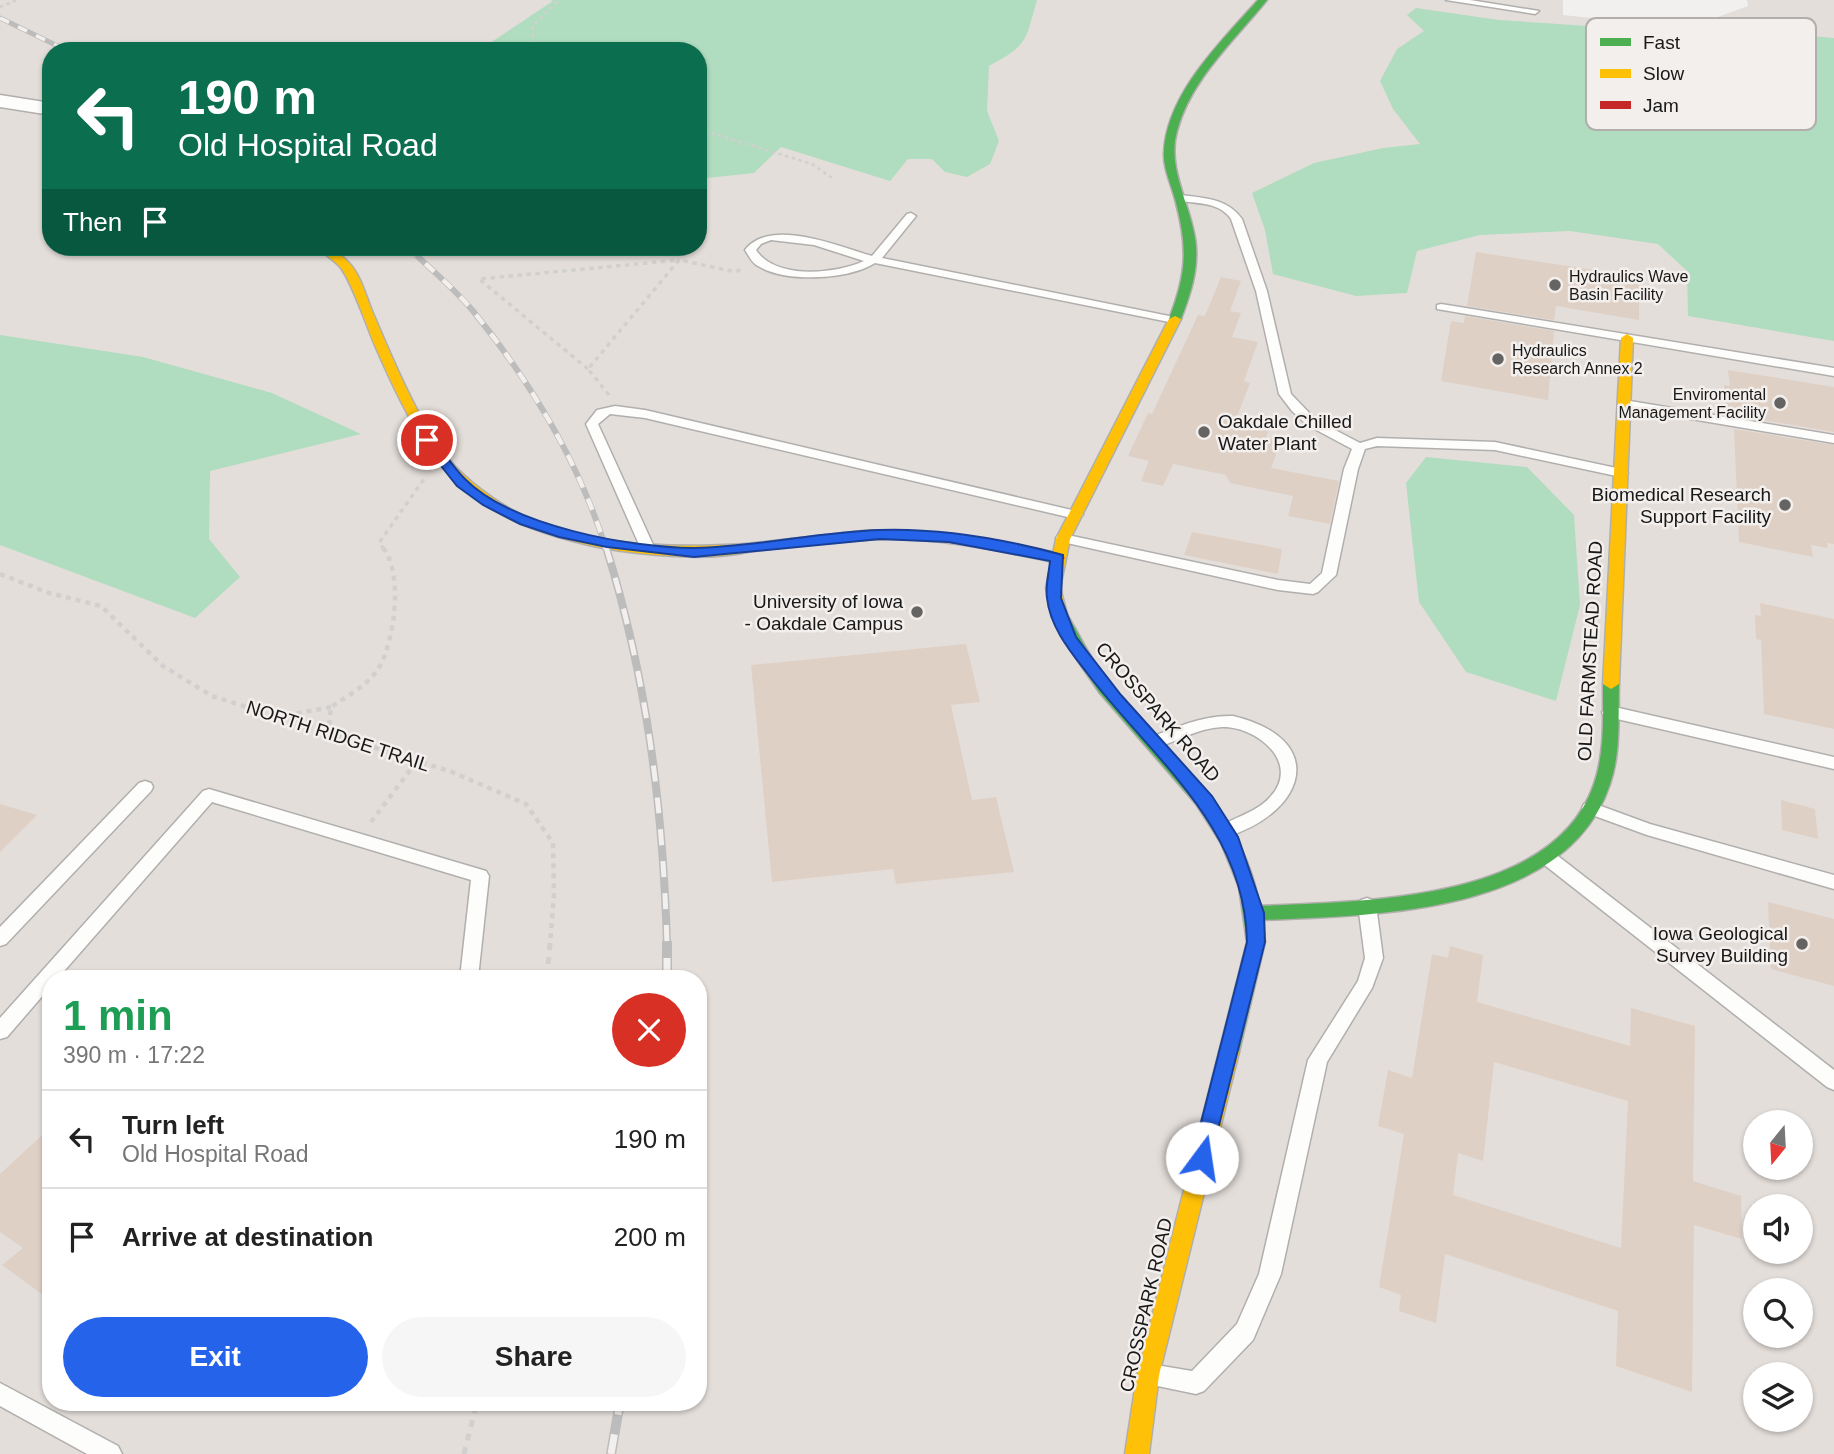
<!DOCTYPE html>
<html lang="en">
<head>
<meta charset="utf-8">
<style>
	:root { --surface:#fff; --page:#f6f6f6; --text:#222; --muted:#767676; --line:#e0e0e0; --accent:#2563eb }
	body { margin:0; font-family:Arial,sans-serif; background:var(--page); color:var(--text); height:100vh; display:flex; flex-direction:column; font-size:26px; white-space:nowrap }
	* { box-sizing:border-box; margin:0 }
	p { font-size:23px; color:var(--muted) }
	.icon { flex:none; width:38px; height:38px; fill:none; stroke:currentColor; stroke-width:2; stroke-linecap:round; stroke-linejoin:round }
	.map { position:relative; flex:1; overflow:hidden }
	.sheet { position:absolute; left:42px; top:970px; width:665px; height:441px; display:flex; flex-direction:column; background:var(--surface); border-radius:28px; box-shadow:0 2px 5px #0004 }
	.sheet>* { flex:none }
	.top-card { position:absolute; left:42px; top:42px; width:665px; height:214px; border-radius:28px; box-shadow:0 2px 5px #0004; background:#0b6e4f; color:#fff; overflow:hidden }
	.needle { width:46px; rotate:198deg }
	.fabs { position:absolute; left:1743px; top:1110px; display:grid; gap:14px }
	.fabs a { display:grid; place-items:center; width:70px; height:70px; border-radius:50%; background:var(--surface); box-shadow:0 2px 5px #0004; font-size:35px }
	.pin { position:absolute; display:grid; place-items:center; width:60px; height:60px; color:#fff; margin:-30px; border:4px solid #fff; border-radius:50%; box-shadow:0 2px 7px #0007 }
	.me { position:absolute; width:77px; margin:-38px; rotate:14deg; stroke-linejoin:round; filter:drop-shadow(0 0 5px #0008) }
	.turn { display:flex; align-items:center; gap:24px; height:147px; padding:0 21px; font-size:32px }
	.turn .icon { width:91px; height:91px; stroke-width:2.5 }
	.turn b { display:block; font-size:49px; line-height:60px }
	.then { display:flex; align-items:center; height:66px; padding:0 21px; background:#0003; gap:14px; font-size:26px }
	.round { display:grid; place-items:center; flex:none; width:74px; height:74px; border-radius:37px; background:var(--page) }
	.overview { display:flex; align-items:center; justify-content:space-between; height:119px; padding:0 21px }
	h1 { font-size:42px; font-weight:700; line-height:52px; color:#1e9e55 }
	.primary-button { display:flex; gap:14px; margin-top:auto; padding:14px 21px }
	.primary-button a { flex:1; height:80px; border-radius:42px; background:var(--accent); color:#fff; font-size:28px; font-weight:700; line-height:80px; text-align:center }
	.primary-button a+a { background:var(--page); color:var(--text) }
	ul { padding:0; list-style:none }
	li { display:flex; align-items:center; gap:21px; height:98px; padding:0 21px; border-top:2px solid var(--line) }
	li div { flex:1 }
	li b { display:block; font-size:26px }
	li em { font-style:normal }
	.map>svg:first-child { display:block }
	.built { fill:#e4deda; fill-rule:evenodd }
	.forest { fill:#b0dcbf }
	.building { fill:#dfd0c5; fill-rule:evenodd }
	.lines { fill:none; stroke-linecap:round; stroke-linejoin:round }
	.lane-casing { stroke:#b1afae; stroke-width:3 }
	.street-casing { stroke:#b1afae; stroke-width:3 }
	.fast-casing { stroke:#b1afae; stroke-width:3 }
	.slow-casing { stroke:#b1afae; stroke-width:3 }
	.jam-casing { stroke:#b1afae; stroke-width:3 }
	.path-far3 { stroke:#d1d0cf; stroke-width:2.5; stroke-dasharray:3.5 3.5; stroke-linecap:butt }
	.path-far2 { stroke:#d1d0cf; stroke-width:3.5; stroke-dasharray:4.5 4.5; stroke-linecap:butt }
	.path-far1 { stroke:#d1d0cf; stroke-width:4.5; stroke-dasharray:5 5; stroke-linecap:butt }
	.path { stroke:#d1d0cf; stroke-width:5; stroke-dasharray:7 7; stroke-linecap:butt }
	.lane { fill:#fdfdfc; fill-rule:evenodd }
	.street { fill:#fdfdfc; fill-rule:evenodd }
	.fast { fill:#4caf50; fill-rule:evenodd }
	.slow { fill:#ffc107; fill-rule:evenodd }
	.jam { fill:#c62828; fill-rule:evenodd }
	.rail-far3-casing { stroke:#bdbcbc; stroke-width:5 }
	.rail-far2-casing { stroke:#bdbcbc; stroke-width:6 }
	.rail-far1-casing { stroke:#bdbcbc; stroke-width:8 }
	.rail-casing { stroke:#bdbcbc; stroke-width:10 }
	.rail-far3 { stroke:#f3efed; stroke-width:3.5; stroke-dasharray:10; stroke-linecap:butt }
	.rail-far2 { stroke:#f3efed; stroke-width:4.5; stroke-dasharray:12; stroke-linecap:butt }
	.rail-far1 { stroke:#f3efed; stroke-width:5; stroke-dasharray:16; stroke-linecap:butt }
	.rail { stroke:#f3efed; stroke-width:7; stroke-dasharray:20; stroke-linecap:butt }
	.route { fill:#2563eb; stroke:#184099; stroke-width:2 }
	.poi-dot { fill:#656463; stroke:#f3efed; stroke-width:2.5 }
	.labels { text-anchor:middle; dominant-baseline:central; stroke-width:5; stroke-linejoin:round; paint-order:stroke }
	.far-poi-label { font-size:16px; fill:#191818; stroke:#f3efed; text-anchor:start }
	.poi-label { font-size:19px; fill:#191818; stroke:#f3efed; text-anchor:end }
	.street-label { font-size:19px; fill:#191818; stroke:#f3efed }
	.key { fill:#f3efed; stroke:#b2aead; stroke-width:2 }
	.key-label { font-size:19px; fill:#191818 }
</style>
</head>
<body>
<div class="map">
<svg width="1834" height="1454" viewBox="0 0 1834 1454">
	<rect width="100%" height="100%" fill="#f2f0ee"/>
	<path class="built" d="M0 0H1563V15L1611 20 1712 19 1748 6 1747 0H1834V1454H0ZM51 51H698V247H51ZM51 978H698V1402H51ZM1755 1122H1801V1167H1755ZM1755 1206H1801V1251H1755ZM1755 1290H1801V1335H1755ZM1755 1374H1801V1419H1755Z"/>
	<path class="forest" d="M550 0H1037C1025 42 1028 45 989 66L987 111 999 141 990 164 967 177 945 172 932 159H908L890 181 781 147 754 173 698 179V51H478L553 1Z
		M1416 8 1499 20 1649 30 1739 29 1834 38V341L1688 316 1687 271 1658 244 1570 231 1480 235 1417 251 1407 293 1356 296 1273 274 1265 230 1252 193 1314 163 1383 148 1420 144 1393 109 1380 81 1397 49 1424 31 1407 15Z
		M0 335 143 357 272 393 361 434 210 471 209 539 240 577 195 618 0 545Z
		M1426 457 1527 467 1574 515 1580 605 1556 701 1466 672 1419 602 1406 483Z"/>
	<path class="building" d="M1476 252 1639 277V320L1556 306 1554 320 1467 306Z
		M1221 277 1241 281 1230 311 1241 313 1232 337 1258 342 1244 381 1250 383 1236 419 1270 426 1266 438 1281 441 1271 468 1339 481 1330 524 1288 516 1293 496 1230 483 1226 475 1173 464 1163 486 1141 481 1149 461 1128 456 1148 413 1152 414 1198 315 1205 316Z
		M1465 316 1554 331 1548 400 1441 381 1451 321 1464 323Z
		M1728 370 1834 387V432L1733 415V412L1726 411 1724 385 1730 386Z
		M1734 429 1834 445V544L1827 543 1828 548 1811 545 1813 557 1739 542Z
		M1192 532 1282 549 1278 574 1184 555Z
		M1760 603 1834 619V729L1764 714 1761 640 1756 639 1755 615 1761 616Z
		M966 644 980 702 951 705 972 800 996 797 1014 872 896 884 893 869 772 882 751 665Z
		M1781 800 1815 809 1818 839 1782 830Z
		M0 804 37 815 0 852Z
		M1768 902 1834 919V986L1771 969Z
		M1450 946 1483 955 1477 1002 1630 1046 1631 1008 1695 1026 1693 1181 1741 1196 1742 1239 1694 1225 1692 1392 1616 1366 1618 1311 1445 1254 1436 1323 1399 1311 1401 1295 1379 1287 1404 1134 1378 1126 1388 1070 1412 1078 1432 954 1448 958ZM1494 1062 1628 1101 1621 1248 1453 1195 1458 1153 1483 1161Z
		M51 1127V1301L2 1265 23 1248 0 1232V1174Z"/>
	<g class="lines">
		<g class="lane-casing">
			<path id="lane" d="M1446 0H1470L1539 11 1535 14Z
				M1180 195C1204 198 1227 198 1242 219L1267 291 1291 394 1316 420 1360 443 1377 438 1495 442 1621 469 1628 473 1621 477 1495 450 1377 446 1365 449 1358 469 1336 575 1318 592 1313 594 1278 590 1058 541 1056 538 1058 535 1063 534 1278 580 1310 584 1322 573 1344 469 1352 449 1307 425 1292 411 1279 394 1256 291 1231 219C1219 201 1195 204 1176 200L1175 198Z
				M911 213 916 216 882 258 1174 317 1180 320 1174 323 875 263C848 280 786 283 758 266 752 263 749 256 745 250 770 217 838 246 872 256L907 214ZM771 240 814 245 864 261C835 274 776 280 756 250L761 244Z
				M1441 304 1834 368V376L1437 309V305Z
				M1624 400 1834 435V443L1620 407 1618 404Z
				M615 406 645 410 1076 511 1083 515 1076 519 645 418 610 414 598 424 655 549 648 553 641 549 586 424 597 410Z
				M1610 706 1834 757V769L1604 716 1602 712Z
				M1233 716C1329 739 1307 812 1226 837L1220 836 1218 831 1220 826C1236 817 1259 811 1271 796 1301 762 1256 726 1222 727 1198 728 1178 741 1155 748L1147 742 1149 738C1177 727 1203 715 1233 716Z
				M145 781 151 783 153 787 151 791 6 944 0 946V927L139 783Z
				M209 789 486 871 489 876 478 978H460L471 880 212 802 58 978H51V986L7 1037 0 1039V1018L203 791Z
				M1590 802 1650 824 1834 875V889L1647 835 1584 812 1582 808 1584 804Z
				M1548 851 1554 853 1834 1070V1090L1827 1087 1542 863 1539 858 1542 853Z
				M1367 898 1373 900 1376 905 1383 958 1372 988 1327 1062 1281 1274 1253 1340 1204 1391 1196 1394 1148 1384 1145 1376 1148 1368 1156 1365 1192 1371 1237 1324 1259 1274 1308 1060 1358 981 1365 958 1358 905 1361 900Z
				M0 1383 118 1446 122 1454H87L0 1406Z"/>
		</g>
		<g class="street-casing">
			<path id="street" d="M0 95 51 103V115L0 107Z"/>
		</g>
		<g class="fast-casing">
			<path id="fast" d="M1258 0H1267C1234 41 1191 79 1177 131 1166 170 1193 208 1196 246 1198 272 1190 295 1181 319L1179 321H1171L1169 319C1187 273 1188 247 1175 199 1171 184 1163 168 1164 152 1167 93 1221 42 1258 0Z
				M1060 609 1065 611C1080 636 1091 660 1109 684 1163 753 1246 813 1259 906 1362 901 1553 903 1594 784 1605 752 1603 717 1603 684L1611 679 1619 684C1618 717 1621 752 1610 784 1567 915 1374 915 1262 920L1265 942 1239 1052 1236 1058 1229 1060 1222 1058 1219 1052 1247 942 1239 887 1221 843 1196 804 1099 692 1069 648 1053 614Z"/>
		</g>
		<g class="slow-casing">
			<path id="slow" d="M318 247C331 247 340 253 349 263 360 274 366 296 372 311 390 353 408 396 431 435 446 460 467 480 490 496 560 547 663 549 746 544L753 548 751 551C710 562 640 555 598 547 466 519 429 469 377 350 368 330 353 284 341 268 335 260 324 255 318 247Z
				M1175 316 1181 319 1070 539 1060 588 1067 614 1060 619 1055 617 1046 588 1056 539 1169 319Z
				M1627 334 1633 338 1619 684 1611 689 1603 684 1621 338Z
				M1229 1044 1236 1046 1239 1052 1159 1375 1149 1454H1125L1137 1375 1219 1052 1222 1046Z"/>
		</g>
		<g class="jam-casing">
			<path id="jam" d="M863 531C930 529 993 541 1058 553L1065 558 1058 563C1007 552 955 541 903 539 850 538 798 546 746 552L739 548 746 544Z"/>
		</g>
		<path class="path-far3" d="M0 7 17 0
			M533 51V26L559 0
			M698 129 812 164 835 180"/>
		<path class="path-far2" d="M588 369 479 279 679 260
			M609 395 588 369 679 260 736 272 741 269
			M384 549 379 543 424 479"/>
		<path class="path-far1" d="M0 574 49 593 101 606 163 666 212 696 452 772 526 804 553 843 554 894 550 945
			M277 717 331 707
			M328 735 331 707C347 696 367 686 378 669 395 642 404 571 382 547
			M371 822 417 761"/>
		<path class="path" d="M547 978 550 943
			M464 1454 477 1402"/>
		<use href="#lane" class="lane"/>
		<use href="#street" class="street"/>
		<use href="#fast" class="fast"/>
		<use href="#slow" class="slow"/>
		<use href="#jam" class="jam"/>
		<g class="rail-far3-casing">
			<path id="rail-far3" d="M0 18 68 51"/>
		</g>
		<g class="rail-far2-casing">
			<path id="rail-far2" d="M408 247C429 268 454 288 473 311 530 381 579 462 606 549"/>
		</g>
		<g class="rail-far1-casing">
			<path id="rail-far1" d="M606 547C647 679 663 807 667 945"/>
		</g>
		<g class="rail-casing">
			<path id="rail" d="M667 978V943
				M611 1454 620 1402"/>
		</g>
		<use href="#rail-far3" class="rail-far3"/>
		<use href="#rail-far2" class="rail-far2"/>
		<use href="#rail-far1" class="rail-far1"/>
		<use href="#rail" class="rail"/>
	</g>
	<path class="route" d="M423 438H432C443 451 453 467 465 479 511 526 631 548 694 548 756 547 818 532 879 530 940 528 1004 539 1063 555L1061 598 1076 637 1121 695 1212 796 1238 837 1264 913 1265 942 1209 1165 1202 1167 1195 1165 1192 1158 1247 942C1245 826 1152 758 1087 673 1070 651 1050 627 1047 598 1045 587 1049 573 1050 561L949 542 880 539 694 557 607 547 559 537 520 524 483 505 457 486 423 443Z"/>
	<g class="poi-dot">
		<circle cx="1555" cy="285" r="7"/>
		<circle cx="1498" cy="359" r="7"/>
		<circle cx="1780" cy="403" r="7"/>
		<circle cx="1204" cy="432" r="7"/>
		<circle cx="1785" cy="505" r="7"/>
		<circle cx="917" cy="612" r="7"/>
		<circle cx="1802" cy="944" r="7"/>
	</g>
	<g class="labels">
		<g class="far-poi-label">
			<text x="1569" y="276">Hydraulics Wave<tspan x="1569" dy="18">Basin Facility</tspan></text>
			<text x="1512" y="350">Hydraulics<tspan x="1512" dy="18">Research Annex 2</tspan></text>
			<text x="1766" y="394" text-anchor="end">Enviromental<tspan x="1766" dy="18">Management Facility</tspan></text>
		</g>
		<g class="poi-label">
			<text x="1218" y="421" text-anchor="start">Oakdale Chilled<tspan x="1218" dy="22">Water Plant</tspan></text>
			<text x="1771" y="494">Biomedical Research<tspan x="1771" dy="22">Support Facility</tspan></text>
			<text x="903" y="601">University of Iowa<tspan x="903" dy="22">- Oakdale Campus</tspan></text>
			<text x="1788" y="933">Iowa Geological<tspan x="1788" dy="22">Survey Building</tspan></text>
		</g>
		<g class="street-label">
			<text transform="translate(1590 651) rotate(-87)">OLD FARMSTEAD ROAD</text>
			<text transform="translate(1158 712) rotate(49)">CROSSPARK ROAD</text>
			<text transform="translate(338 736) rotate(18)">NORTH RIDGE TRAIL</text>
			<text transform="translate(1146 1305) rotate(-77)">CROSSPARK ROAD</text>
		</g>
	</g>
	<rect x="1586" y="18" width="230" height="112" rx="10" class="key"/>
	<rect x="1600" y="38" width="31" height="8" fill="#4caf50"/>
	<rect x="1600" y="69" width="31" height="9" fill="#ffc107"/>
	<rect x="1600" y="101" width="31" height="8" fill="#c62828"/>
	<g class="key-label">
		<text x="1643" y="49">Fast</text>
		<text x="1643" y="80">Slow</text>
		<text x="1643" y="112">Jam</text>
	</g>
</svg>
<div class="fabs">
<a><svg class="needle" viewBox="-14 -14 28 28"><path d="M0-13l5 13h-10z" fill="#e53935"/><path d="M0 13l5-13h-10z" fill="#767676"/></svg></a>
<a><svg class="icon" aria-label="sound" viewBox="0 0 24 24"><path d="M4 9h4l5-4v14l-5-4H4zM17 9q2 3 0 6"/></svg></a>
<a><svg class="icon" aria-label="search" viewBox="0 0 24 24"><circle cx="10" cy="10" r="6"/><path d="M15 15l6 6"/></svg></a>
<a><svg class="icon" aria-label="layers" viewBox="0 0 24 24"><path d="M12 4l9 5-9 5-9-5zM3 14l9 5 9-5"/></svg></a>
</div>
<div class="pin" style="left:427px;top:440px;background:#d93025"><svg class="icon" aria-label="arrive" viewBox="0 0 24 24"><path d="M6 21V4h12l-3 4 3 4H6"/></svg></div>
<svg class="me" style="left:1202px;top:1158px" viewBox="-20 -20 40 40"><circle r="19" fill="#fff"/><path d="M0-13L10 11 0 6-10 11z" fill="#2563eb"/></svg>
<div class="top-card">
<div class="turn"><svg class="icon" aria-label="left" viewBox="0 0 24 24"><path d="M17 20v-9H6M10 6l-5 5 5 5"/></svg><div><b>190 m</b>Old Hospital Road</div></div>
<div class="then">Then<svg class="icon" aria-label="arrive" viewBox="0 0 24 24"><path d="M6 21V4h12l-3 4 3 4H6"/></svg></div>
</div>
<section class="sheet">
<div class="overview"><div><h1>1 min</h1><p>390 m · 17:22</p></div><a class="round" style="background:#d93025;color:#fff"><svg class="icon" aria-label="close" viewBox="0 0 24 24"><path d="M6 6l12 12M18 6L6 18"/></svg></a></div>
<ul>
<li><svg class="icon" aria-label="left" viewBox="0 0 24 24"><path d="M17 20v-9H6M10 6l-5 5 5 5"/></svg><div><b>Turn left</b><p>Old Hospital Road</p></div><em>190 m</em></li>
<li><svg class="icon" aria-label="arrive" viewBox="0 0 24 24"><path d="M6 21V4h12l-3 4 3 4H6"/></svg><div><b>Arrive at destination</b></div><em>200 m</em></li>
</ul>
<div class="primary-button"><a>Exit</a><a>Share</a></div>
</section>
</div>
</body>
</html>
